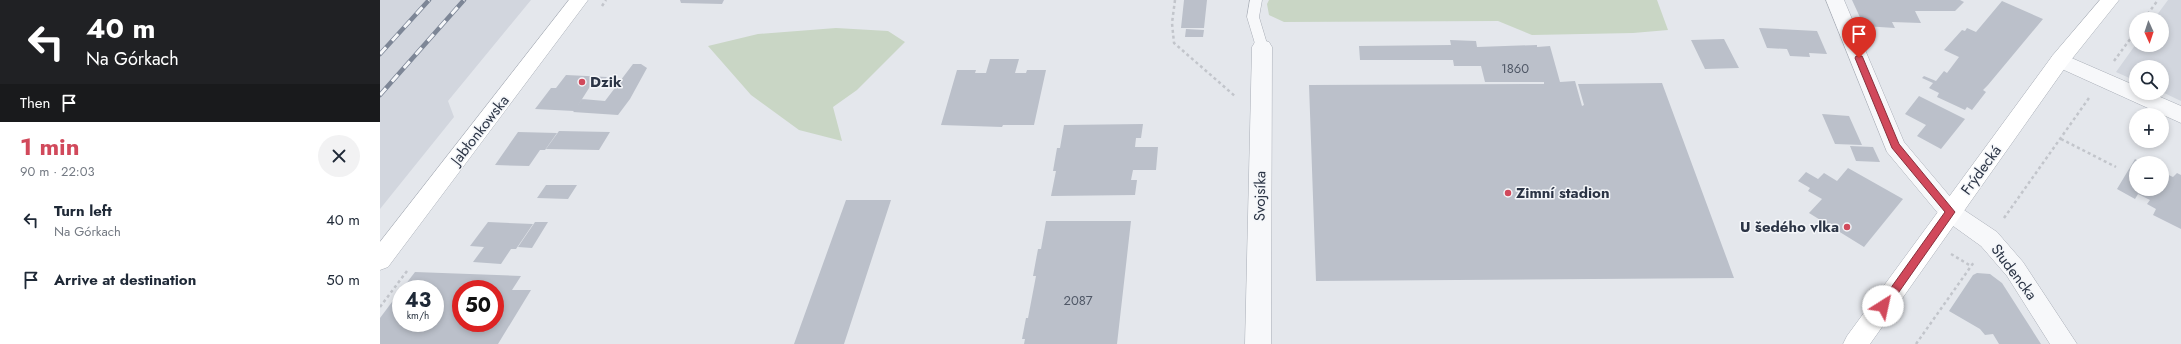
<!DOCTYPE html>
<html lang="en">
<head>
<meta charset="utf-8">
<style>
	:root { --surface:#fff; --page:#f2f2f3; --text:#1f2937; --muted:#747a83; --accent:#d1495b }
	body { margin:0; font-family:Jost,sans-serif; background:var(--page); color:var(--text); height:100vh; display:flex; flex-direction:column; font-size:15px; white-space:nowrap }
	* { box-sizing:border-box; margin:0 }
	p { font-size:13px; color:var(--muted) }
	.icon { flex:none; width:22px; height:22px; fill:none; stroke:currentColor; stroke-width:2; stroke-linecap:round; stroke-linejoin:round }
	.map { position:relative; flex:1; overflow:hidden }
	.details { display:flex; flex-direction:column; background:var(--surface); width:380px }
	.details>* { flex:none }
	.guide { background:#202124; color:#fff; overflow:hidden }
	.needle { width:26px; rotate:177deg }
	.fabs { position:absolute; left:1749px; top:12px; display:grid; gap:8px }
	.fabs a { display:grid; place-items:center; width:40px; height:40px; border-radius:50%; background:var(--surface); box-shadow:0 2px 6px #0003; font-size:20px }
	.speed { position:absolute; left:12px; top:280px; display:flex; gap:8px; font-size:20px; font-weight:700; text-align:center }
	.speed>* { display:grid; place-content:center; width:52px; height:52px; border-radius:50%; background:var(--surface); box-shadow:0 2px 6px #0003; line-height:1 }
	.speed small { font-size:10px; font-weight:400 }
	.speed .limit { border:6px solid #d22; background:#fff; color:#111 }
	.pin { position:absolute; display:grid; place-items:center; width:34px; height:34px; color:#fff; margin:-41px -17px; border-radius:50% 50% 50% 0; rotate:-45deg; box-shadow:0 0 4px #0007 }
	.pin .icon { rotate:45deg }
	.me { position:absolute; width:44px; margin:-22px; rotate:35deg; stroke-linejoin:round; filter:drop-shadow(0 0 3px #0008) }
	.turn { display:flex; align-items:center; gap:14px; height:84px; padding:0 20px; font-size:18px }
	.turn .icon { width:52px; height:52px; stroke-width:2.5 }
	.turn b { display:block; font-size:28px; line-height:34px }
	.then { display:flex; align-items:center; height:38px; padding:0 20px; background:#0003; gap:8px; font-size:15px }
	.round { display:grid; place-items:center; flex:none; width:42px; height:42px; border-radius:21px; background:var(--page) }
	.head { display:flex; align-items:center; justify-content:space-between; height:68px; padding:0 20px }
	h1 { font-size:24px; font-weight:700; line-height:30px; color:var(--accent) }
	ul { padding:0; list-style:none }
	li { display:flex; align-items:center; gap:12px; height:60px; padding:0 20px }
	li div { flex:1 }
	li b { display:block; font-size:15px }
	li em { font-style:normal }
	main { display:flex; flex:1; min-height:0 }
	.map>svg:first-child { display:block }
	.built { fill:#d2d6de }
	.green { fill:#c9d6c5 }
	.building { fill:#bbc0ca; fill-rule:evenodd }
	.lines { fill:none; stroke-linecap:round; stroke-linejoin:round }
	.lane-casing { stroke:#a9aeb7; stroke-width:1 }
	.street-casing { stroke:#a9aeb7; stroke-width:1 }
	.secondary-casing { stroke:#a9aeb7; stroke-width:1 }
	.path { stroke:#c2c5cb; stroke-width:2.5; stroke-dasharray:3 3; stroke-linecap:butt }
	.lane { fill:#f7f8fa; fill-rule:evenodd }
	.street { fill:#f7f8fa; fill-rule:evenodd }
	.secondary { fill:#fff; fill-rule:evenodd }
	.rail-casing { stroke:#7d8696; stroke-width:4.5 }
	.rail { stroke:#f4f6f9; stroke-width:3; stroke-dasharray:9; stroke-linecap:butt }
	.route { fill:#d1495b; stroke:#882f3b }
	.poi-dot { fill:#d1495b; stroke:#f4f6f9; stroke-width:1.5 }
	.labels { text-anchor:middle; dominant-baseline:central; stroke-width:3; stroke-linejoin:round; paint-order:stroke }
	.number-label { font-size:13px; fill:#4f5766 }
	.poi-label { font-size:15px; font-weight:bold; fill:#2b3445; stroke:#f4f6f9; text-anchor:start }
	.street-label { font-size:15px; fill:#2b3445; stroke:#f4f6f9 }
</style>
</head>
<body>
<main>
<section class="details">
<div class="guide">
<div class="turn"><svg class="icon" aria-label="left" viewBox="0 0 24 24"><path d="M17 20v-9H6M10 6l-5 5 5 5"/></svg><div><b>40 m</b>Na Górkach</div></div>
<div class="then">Then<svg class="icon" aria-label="arrive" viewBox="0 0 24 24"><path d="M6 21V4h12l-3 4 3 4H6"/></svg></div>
</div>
<div class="head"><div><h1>1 min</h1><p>90 m · 22:03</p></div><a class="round"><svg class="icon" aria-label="close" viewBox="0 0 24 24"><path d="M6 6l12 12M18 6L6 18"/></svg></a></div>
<ul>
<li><svg class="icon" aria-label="left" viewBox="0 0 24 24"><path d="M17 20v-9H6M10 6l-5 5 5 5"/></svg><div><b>Turn left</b><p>Na Górkach</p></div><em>40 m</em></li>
<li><svg class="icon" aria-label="arrive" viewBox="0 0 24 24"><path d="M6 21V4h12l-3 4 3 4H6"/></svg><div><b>Arrive at destination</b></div><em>50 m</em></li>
</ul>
</section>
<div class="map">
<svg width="1801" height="344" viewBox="0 0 1801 344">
	<rect width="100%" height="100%" fill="#e4e7ec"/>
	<path class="built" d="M0 0H151L68 101 74 117 0 209Z
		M1788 0H1801V101L1782 92V67H1756V81L1736 72 1756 44 1782 45V19H1774Z"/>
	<path class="green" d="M889 0H1277L1288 30 1253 33 1152 35 1118 21 904 22 889 15 887 4Z
		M456 28 508 31 525 42 477 90 453 107 462 141 419 130 371 95 328 46 378 34Z"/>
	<path class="building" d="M300 0H344L342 4 301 3Z
		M804 0H827L824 28H801Z
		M1472 0H1580L1584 2 1575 11H1535L1541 23 1512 22 1515 28 1484 26Z
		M1622 1 1663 19 1608 85 1603 90 1606 92 1592 110 1587 107 1585 110 1557 97 1559 93 1549 88 1553 83 1542 78 1544 76 1556 81 1564 71 1567 73 1579 57 1564 50 1582 30 1585 31 1587 28 1596 32Z
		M1379 28 1437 31 1447 54 1429 53 1430 57 1410 56 1407 49 1387 48Z
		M806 29 824 30 823 37H805Z
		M1344 39 1359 68 1325 69 1311 40Z
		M1070 40 1096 41 1097 47 1157 45V47L1170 46 1180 82 1195 81 1202 106 1204 105 1198 84 1282 83 1354 278 936 281 929 85 1164 84V82H1105L1101 66H1074L1073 60H980L979 46 1071 45Z
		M610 59H639L635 73H646L647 70H666L654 125H623L622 127 561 125 577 70H596L595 73H606Z
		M253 64H261L267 68 250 99 238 115 193 112 194 111 155 109 171 88H176L186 75 227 77 221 85H211L197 107 202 99 225 101Z
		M1539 96 1585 119 1561 149 1537 136 1546 125 1525 114Z
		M1442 114 1469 116 1482 145 1455 144Z
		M763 124 761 138H756L755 147H778L776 170H753L751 180H757L755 195 671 196 676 171H673L677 148H680L684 125Z
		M179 131 230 132 219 150 166 149Z
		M138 132 177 133 165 150H160L149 166 115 165Z
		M1470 146 1493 147 1500 162 1476 161Z
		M1755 159 1763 163H1756V189H1782V172L1793 177 1797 173 1801 175V229L1773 215 1776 209 1767 204 1770 200 1758 194 1755 199 1737 189Z
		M1468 168 1523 199 1484 247 1429 213 1442 199 1428 191 1430 188 1418 181 1426 172 1438 179 1444 173 1457 181Z
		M166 185H197L188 199 157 198Z
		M466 200H511L464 344H414Z
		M666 221H751L737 344H644L645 339H642L646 318H648L656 276H653L658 249H661Z
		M108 222 153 224 136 249H131L121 264 93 262 104 247 90 246Z
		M155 222H168L152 248 138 247Z
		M35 272 141 276 132 290H151L118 344H0V318L21 290V323H55V289H22ZM81 289H115V323H81Z
		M1597 273 1610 274 1622 283 1661 344H1619L1613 334 1605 335 1600 329 1569 311 1593 275Z"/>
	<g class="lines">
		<g class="lane-casing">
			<path id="lane" d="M870 0H882L879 17 888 47 882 51 876 47 867 17Z"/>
		</g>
		<g class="street-casing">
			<path id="street" d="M1446 0H1464L1524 142 1578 206 1617 232 1643 262 1697 344H1670L1627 276 1601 246 1562 218 1507 152Z
				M882 40 889 42 892 47 891 344H865L872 47 875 42Z
				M1680 53 1756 86V93H1771L1801 106V123L1673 65 1670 60 1673 55Z"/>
		</g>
		<g class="secondary-casing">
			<path id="secondary" d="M189 0H208L8 267 0 270V242Z
				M1720 0H1739L1687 65 1490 344H1463L1467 336 1673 55Z"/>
		</g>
		<path class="path" d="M795 0 792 23 794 43 856 97
			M222 6 226 0
			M1764 19 1778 0
			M1734 61 1756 31
			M1681 139 1736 167
			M1624 218 1709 98
			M1571 254 1591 266
			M0 307 27 271
			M1536 344 1594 262"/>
		<use href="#lane" class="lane"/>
		<use href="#street" class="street"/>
		<use href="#secondary" class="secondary"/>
		<g class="rail-casing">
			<path id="rail" d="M0 54 49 0
				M0 95 84 0"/>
		</g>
		<use href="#rail" class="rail"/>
	</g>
	<path class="route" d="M1476 56H1482L1483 58 1519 144 1575 212 1507 309 1503 310 1498 306 1500 303 1565 212 1512 148 1475 58Z"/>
	<g class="poi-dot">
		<circle cx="202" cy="82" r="4"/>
		<circle cx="1128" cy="193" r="4"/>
		<circle cx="1467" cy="227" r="4"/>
	</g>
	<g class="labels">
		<g class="number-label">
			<text x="1135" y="68">1860</text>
			<text x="698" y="300">2087</text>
		</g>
		<g class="poi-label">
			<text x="210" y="82">Dzik</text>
			<text x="1136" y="193">Zimní stadion</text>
			<text x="1459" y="227" text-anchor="end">U šedého vlka</text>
		</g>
		<g class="street-label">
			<text transform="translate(100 130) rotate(-52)">Jabłonkowska</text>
			<text transform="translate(1601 170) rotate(-54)">Frýdecká</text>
			<text transform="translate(880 196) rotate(-89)">Svojsíka</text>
			<text transform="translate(1634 272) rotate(53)">Studencka</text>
		</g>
	</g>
</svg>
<div class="fabs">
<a><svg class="needle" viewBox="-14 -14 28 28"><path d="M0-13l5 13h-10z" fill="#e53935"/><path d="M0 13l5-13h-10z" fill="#747a83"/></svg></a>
<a><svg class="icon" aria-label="search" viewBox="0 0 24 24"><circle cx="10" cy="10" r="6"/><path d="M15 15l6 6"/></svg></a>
<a>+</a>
<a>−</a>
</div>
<div class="speed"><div>43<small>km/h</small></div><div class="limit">50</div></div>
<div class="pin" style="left:1479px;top:58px;background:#d93025"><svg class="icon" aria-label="arrive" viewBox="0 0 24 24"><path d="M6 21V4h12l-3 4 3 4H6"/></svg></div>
<svg class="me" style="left:1503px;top:306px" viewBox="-20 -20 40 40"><circle r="19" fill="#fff"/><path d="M0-13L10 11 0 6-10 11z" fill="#d1495b"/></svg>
</div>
</main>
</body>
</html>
